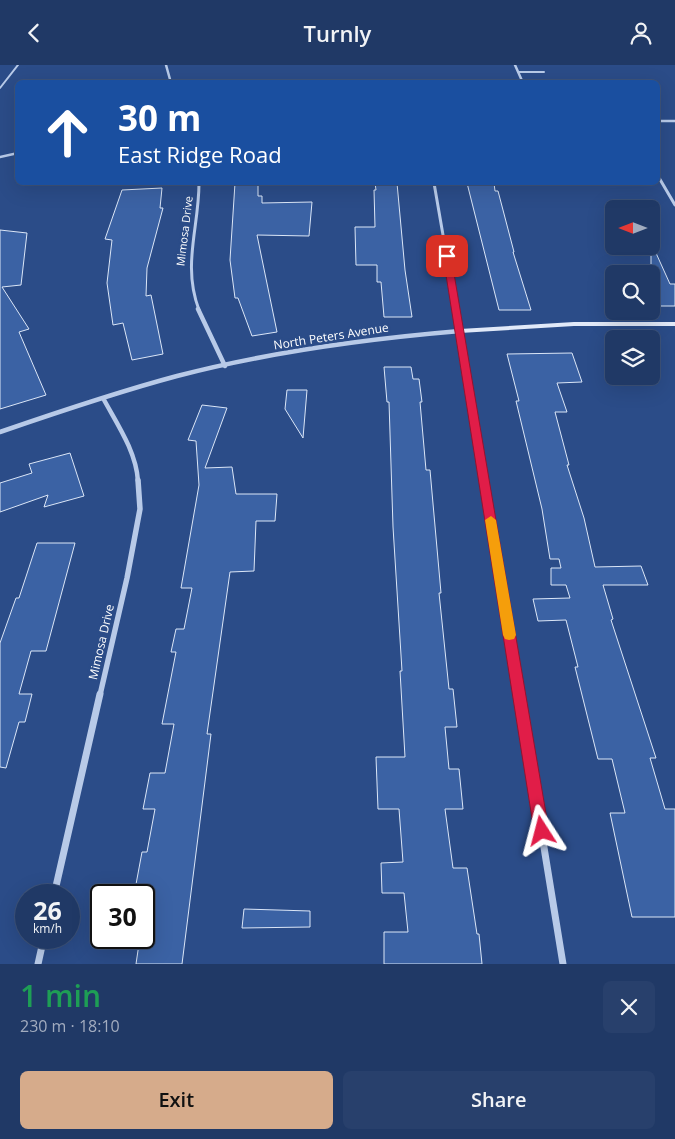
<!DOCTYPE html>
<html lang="en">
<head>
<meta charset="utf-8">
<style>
	:root { --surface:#203966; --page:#28406c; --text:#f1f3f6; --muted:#a2acbf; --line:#3d537a; --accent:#d6ab8b }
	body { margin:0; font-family:"Open Sans",sans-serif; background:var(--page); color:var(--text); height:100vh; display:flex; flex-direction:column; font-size:19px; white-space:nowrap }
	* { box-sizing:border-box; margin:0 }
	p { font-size:16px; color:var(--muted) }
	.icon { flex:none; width:28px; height:28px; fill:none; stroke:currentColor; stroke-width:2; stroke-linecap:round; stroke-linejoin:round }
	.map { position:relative; height:899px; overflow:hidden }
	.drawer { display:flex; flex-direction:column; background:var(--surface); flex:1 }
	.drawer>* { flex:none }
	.banner { position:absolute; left:15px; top:15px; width:645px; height:105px; border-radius:8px; box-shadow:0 5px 20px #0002,0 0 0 1px var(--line); background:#1a4fa0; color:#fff; overflow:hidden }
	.needle { width:32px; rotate:270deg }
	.tools { position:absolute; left:605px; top:135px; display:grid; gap:10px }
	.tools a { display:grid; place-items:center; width:55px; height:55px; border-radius:8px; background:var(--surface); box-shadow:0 5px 20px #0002,0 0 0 1px var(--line); font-size:25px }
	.speed { position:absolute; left:15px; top:819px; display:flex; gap:10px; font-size:25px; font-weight:700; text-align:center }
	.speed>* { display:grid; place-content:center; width:65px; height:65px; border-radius:50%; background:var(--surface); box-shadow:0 5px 20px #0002,0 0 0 1px var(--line); line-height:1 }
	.speed small { font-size:12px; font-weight:400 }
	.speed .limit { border:2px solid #111; border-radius:8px; background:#fff; color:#111 }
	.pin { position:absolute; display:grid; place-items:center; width:42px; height:42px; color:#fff; margin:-21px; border-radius:10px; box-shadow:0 2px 8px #0006 }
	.me { position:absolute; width:55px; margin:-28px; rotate:351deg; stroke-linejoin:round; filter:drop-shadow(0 0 4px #0008) }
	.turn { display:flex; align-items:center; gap:18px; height:105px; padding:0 20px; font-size:22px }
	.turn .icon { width:65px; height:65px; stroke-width:2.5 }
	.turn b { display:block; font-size:35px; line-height:42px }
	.round { display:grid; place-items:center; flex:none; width:52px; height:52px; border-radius:8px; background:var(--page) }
	.headline { display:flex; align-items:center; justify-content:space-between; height:85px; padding:0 20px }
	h1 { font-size:30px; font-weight:600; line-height:38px; color:#1e9e55 }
	.primary-button { display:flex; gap:10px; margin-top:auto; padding:10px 20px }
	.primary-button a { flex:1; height:58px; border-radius:8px; background:var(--accent); color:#111; font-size:20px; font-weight:600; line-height:58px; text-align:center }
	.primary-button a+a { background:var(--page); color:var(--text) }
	header { display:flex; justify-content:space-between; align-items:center; height:65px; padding:0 20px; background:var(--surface); font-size:22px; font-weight:600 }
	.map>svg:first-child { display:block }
	.building { fill:#3b62a4; stroke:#dbe6f7 }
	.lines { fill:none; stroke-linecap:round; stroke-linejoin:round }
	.lane { stroke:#b8cae8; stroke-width:2 }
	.street-far4 { stroke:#b8cae8; stroke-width:2.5 }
	.street-far3 { stroke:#b8cae8; stroke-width:3 }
	.street-far2 { stroke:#b8cae8; stroke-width:4.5 }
	.street-far1 { stroke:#b8cae8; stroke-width:5.5 }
	.street { stroke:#b8cae8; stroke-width:7 }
	.secondary { fill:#e1e9f8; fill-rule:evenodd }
	.route { fill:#e11d48; stroke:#92132f }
	.slow { fill:#f59e0b }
	.labels { text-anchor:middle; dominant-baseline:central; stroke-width:5; stroke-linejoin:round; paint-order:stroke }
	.far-street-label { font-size:11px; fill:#fff; stroke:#2b4c88 }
	.street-label { font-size:12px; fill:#fff; stroke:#2b4c88 }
</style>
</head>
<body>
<header><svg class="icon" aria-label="back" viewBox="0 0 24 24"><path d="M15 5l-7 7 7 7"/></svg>Turnly<svg class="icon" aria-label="person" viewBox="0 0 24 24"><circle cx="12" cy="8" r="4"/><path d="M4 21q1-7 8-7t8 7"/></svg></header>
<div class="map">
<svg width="675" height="899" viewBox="0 0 675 899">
	<rect width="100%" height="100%" fill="#2b4c88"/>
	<path class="building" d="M235 118H258V131H262V138L312 137 309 171 257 170 277 267 252 271 238 233H235L230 195Z
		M375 118H397L405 205 412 252H384L381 217H377V200H356L355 162H375L374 125H376Z
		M467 118H494L495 126H498L514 187H513L531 245H499Z
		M162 123 160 143H163L147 203 146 231 151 230 163 289 132 295 123 258 113 260 107 218 112 175 105 174 122 125Z
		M0 165 27 168 21 220 2 222 29 264 19 267 46 330 0 344Z
		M651 177 670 219H675V241H659L651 226Z
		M572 288 582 317 557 318 567 347H555L569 400H567L584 453 595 502 641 501 648 520H603L613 554 611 555 656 693H650L665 744H675V852H632L610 748H625L612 694H598L575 602H578L566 555 538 556 533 534 570 533 566 520H551V503H561L559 494H550L542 444 516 336H519L507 289Z
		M384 302H411L413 314H419L422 337H420L426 405H430L441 528H439L449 624H453L457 662H445L449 704H459L463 744H445L453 803H467L477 869H479L482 899H384V867H408L404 828H382L381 798 403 797 399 744H378L376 692H405L400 606H402L393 462 389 337H387Z
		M287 325H307L303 373 285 344Z
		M202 340 227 343 205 403 232 402 236 429H277L275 456H256L254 506 230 507 207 669H211L182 899H136L140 872H144V830H134L142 787H147L155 744H143L150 708H165L174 659H162L176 587H171L176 564H184L192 523H181L199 420 196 376 188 375Z
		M70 388 84 431 44 442 48 430 0 447V418L32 408 29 399Z
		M37 478H75L46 586H31L19 629H32L25 657H19L6 703 0 702V578L16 533H19Z
		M244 844 310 846V862L242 863Z"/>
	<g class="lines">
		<path class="lane" d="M518 7H544
			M0 23 18 0"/>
		<path class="street-far4" d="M166 0 171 18
			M515 0 523 18
			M658 56H675
			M0 92 18 88"/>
		<path class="street-far3" d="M658 111 675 140
			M434 118 456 245
			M199 245C182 200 199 163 199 118"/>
		<path class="street-far2" d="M198 244 225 301
			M456 244 484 416
			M103 333C117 359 136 386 138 416
			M0 367C58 347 117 327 177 311 269 287 365 274 460 266"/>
		<path class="street-far1" d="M484 415 519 630
			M100 630 127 513 140 444 138 415"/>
		<path class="street" d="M519 629 563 899
			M54 830 100 629
			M38 899 44 872"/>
		<path class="secondary" d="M574 257H675V261H574L460 268 456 266 460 264Z"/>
	</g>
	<path class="route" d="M447 189 451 191 549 766 547 771 542 773 536 771 534 766 443 191Z"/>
	<path class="slow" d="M491 451 496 455 516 570 514 574 509 575 505 574 503 570 485 455Z"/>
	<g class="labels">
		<g class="far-street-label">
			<text transform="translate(184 166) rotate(-83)">Mimosa Drive</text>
		</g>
		<g class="street-label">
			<text transform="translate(331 271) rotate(-9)">North Peters Avenue</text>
			<text transform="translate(101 577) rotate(-77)">Mimosa Drive</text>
		</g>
	</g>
</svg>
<div class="tools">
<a><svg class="needle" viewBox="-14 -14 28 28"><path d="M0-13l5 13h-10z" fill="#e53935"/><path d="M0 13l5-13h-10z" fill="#a2acbf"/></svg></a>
<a><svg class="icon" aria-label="search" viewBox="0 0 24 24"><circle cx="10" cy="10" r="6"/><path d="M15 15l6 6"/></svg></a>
<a><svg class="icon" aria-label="layers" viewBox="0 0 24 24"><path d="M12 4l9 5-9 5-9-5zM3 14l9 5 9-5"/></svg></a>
</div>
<div class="speed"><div>26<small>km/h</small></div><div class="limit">30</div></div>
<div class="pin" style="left:447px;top:191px;background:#d93025"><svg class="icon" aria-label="arrive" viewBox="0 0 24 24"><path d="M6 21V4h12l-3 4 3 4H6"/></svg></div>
<svg class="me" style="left:542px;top:766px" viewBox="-20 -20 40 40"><path d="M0-17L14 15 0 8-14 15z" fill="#e11d48" stroke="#fff" stroke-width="4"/></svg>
<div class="banner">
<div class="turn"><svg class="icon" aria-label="ahead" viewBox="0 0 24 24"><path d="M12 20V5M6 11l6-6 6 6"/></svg><div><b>30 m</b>East Ridge Road</div></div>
</div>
</div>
<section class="drawer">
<div class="headline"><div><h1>1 min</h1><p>230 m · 18:10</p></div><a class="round"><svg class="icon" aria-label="close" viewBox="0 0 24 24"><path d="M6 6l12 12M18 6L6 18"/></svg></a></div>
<div class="primary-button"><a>Exit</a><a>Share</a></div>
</section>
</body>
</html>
